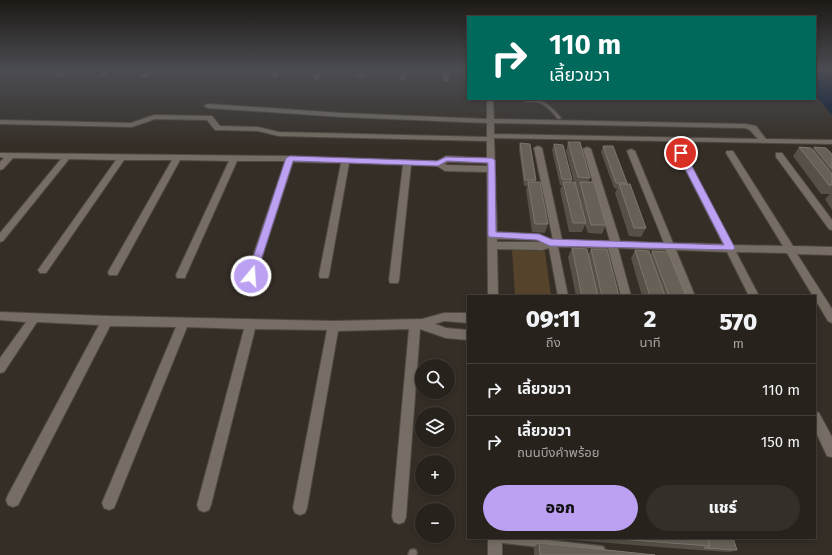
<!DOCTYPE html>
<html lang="th">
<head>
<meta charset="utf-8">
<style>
	:root { --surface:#28221c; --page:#342f29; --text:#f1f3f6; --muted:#a5a4a3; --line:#443f3b; --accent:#bca0f2 }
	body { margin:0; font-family:"Fira Sans","Noto Sans Thai",sans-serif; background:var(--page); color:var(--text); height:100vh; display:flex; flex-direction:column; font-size:15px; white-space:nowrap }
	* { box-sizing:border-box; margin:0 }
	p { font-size:13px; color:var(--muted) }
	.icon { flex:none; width:22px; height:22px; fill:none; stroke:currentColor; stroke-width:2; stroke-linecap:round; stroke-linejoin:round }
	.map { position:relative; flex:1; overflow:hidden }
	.sheet { position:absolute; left:467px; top:295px; width:349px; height:244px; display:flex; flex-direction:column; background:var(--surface); border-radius:0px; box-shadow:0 2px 6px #0003,0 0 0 1px var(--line) }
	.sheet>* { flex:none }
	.guide { position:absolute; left:467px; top:16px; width:349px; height:84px; border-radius:0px; box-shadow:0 2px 6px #0003,0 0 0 1px var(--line); background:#00695c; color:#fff; overflow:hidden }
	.controls { position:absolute; left:415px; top:359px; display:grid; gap:8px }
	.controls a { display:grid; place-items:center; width:40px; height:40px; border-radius:50%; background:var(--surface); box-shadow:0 2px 6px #0003,0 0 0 1px var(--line); font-size:20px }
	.pin { position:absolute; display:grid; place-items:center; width:34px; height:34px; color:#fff; margin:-17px; border:2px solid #fff; border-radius:50%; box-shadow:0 1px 4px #0007 }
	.me { position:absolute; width:44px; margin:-22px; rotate:18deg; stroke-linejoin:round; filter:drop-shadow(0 0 3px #0008) }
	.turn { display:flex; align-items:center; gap:14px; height:84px; padding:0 16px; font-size:18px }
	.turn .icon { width:52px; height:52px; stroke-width:2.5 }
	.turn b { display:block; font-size:28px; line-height:34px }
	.eta { display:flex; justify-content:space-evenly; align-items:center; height:68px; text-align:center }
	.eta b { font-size:24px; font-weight:800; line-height:28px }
	.cta { display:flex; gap:8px; margin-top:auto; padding:8px 16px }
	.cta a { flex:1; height:46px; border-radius:24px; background:var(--accent); color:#111; font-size:16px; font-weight:800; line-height:46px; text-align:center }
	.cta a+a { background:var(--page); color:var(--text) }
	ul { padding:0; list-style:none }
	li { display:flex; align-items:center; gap:12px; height:52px; padding:0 16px; border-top:1px solid var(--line) }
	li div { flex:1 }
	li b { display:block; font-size:15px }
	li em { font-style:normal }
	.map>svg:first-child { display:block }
	.green { fill:#55432b }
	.water { fill:#021736 }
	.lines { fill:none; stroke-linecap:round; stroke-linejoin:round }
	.lane-casing { stroke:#4f4942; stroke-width:2.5 }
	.street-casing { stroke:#4f4942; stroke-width:2 }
	.lane { fill:#766e64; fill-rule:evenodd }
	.street { fill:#766e64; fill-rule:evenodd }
	.wall { fill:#565046 }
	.building { fill:#676057; stroke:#7c766d }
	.route { fill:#bca0f2; stroke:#7a689d }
</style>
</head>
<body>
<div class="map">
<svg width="832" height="555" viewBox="0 0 832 555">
	<rect width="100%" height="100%" fill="#352e26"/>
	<path class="green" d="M512 250 545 251 551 296H515Z"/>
	<path class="water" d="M815 70H828L832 74V115L815 95Z"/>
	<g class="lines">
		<g class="lane-casing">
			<path id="lane" d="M526 100C542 98 551 106 561 118L558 119C552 112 546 104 538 102 533 101 529 102 525 101Z
				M491 538H530L601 546 604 547 605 550 604 553 601 554 495 542 492 541Z
				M413 549 416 550 417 553 416 555H408L410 550Z"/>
		</g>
		<g class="street-casing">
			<path id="street" d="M20 70H27L21 74 18 72Z
				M60 70H67L61 76H57L56 75Z
				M104 70H111L105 76H101L100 75Z
				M146 70H152L146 77H142L141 76Z
				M189 70H195L191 74 188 72Z
				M273 70H279L276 77 271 76Z
				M316 70H322L319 78 316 80 313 78Z
				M359 70H365L362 77 357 76Z
				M401 70H407L405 80 400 79Z
				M443 70H449L448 81 443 80Z
				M487 99H493L494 119 745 124 756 126 766 139 832 140V144L494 138 497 232 539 234 553 240 534 148 538 146 542 148 562 240 610 241 583 149 587 147 591 149 620 241 664 243 627 151 631 149 635 151 673 243 723 244 677 153 681 151 685 153 732 245 783 246 726 153 727 151H733L793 246 832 247V255L797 254 832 309V323L828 321 815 299V296H813L787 253 736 252 759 296H749L727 252 676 250 695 296H685L666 250 618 248 631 296H621L608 248 558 247 568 296H558L549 248 542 250 497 249 498 296H488L487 172 445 171 437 166 411 165 399 280 398 283H390L389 280 403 165 349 163 329 275 328 278H320L319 275 341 163 293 162 256 276 255 279H247L246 276 285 161H237L186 275 185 278H177L176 275 229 161 180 160 117 275H109L108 272 172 160H124L46 273H40L38 270 116 160 69 159 3 241 0 242V233L61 159 13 158 3 169 0 170V162L4 158 0 157V153L290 156 437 161 446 156 487 158V141L279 136 258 131 218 130H215L207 120 155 119 132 127 0 124V120L131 123 154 115 209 116H212L220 126 258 127 279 132 487 137V123L342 117 208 108 204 106 208 104 342 113 487 119ZM494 123 745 128 750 130 758 139 494 134ZM448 162 487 163V166L447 165 444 164ZM497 239 537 240 541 242H497Z
				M776 153H782L832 220V230L829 229 776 157Z
				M0 312 107 316 333 321 422 319 444 313H468V323L444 321 435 324 446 328 468 330V340L446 338 420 329 406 517 404 522 399 524 394 522 392 517 409 329 338 331 307 508 305 513 300 515 295 513 293 508 327 330 255 329 211 505 209 510 204 512 199 510 197 505 244 329 187 327 114 508 109 510 104 508 102 503 176 327 110 326 18 505 13 507 8 505 6 500 8 495 99 325 37 322 4 372 0 373V358L26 322 0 320Z
				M815 411 819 413 832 437V457L827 456 815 430Z
				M488 538H502V555H488Z"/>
		</g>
		<use href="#lane" class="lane"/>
		<use href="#street" class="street"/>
	</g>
	<path class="wall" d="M568 142 590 178 588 182 606 225 602 234 588 233 585 225 582 232H569L560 190 562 185H560L552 150 554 144 572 180 571 182H574L566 151Z
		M520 143 536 180V182L548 224 545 233 532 232 526 190 527 186H524L519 149Z
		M603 146 627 183V184L646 228 641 237 629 236 615 193 617 189 614 188 601 152Z
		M799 147 812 150 814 147 832 154V210L825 199 830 194H821L793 156Z
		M572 248 588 255 591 249 619 296H576L568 257Z
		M635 250 650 255 652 251 686 296H642L631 258Z
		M546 538H733L737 550 730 552 697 550Z
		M539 543 655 555H534V547Z"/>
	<path class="building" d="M568 142H580L590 178 578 177Z
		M520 143 530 144 536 180H525Z
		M554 144 563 145 572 180 562 179Z
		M603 146H613L627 183H616Z
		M799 147 811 148 832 174V185H829Z
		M814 147 826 148 832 154V169Z
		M528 182H540L548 224H535Z
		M563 182H575L586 223H573Z
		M580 182H594L606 225H591Z
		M619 184H630L646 228H634Z
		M572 248 587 249 598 296H582Z
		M591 249H607L619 296H602Z
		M635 250 649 251 665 296H650Z
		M652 251 668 252 686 296H669Z
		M607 538H707L710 546Z
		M707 538H733L737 550 704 548 710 546Z
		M539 543 655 555H540Z"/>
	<linearGradient id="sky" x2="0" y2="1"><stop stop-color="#1d1915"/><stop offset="0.47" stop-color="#4b4c52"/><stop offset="1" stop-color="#4b4c52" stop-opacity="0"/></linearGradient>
	<rect width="832" height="148" fill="url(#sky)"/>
	<path class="route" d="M681 151 685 153 735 248 733 250 550 246 537 240 489 237 488 235V163L447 161 438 166 293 161 256 276 251 279 247 276 286 158 290 156 437 161 446 157 492 158 495 160 496 232 539 234 551 239 724 245 677 153Z"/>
</svg>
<div class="controls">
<a><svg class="icon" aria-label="search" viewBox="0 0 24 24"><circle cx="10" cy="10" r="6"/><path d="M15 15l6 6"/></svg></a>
<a><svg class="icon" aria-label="layers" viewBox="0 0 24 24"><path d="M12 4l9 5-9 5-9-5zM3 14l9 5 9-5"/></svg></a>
<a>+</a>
<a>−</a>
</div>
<div class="pin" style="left:681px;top:153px;background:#d93025"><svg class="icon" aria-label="arrive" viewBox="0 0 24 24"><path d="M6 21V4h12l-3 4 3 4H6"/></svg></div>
<svg class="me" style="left:251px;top:276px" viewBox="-20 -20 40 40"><circle r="17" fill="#bca0f2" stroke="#fff" stroke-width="3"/><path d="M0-11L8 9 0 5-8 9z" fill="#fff"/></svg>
<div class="guide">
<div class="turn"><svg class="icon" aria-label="right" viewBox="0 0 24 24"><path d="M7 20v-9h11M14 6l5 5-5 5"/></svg><div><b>110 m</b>เลี้ยวขวา</div></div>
</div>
<section class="sheet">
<div class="eta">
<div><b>09:11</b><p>ถึง</p></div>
<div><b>2</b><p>นาที</p></div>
<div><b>570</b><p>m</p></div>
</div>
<ul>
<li><svg class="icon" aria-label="right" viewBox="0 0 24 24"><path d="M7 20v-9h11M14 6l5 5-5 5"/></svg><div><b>เลี้ยวขวา</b></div><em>110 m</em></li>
<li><svg class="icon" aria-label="right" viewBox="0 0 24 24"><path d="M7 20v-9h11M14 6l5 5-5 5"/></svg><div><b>เลี้ยวขวา</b><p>ถนนบึงคำพร้อย</p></div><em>150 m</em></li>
</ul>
<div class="cta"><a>ออก</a><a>แชร์</a></div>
</section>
</div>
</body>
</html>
